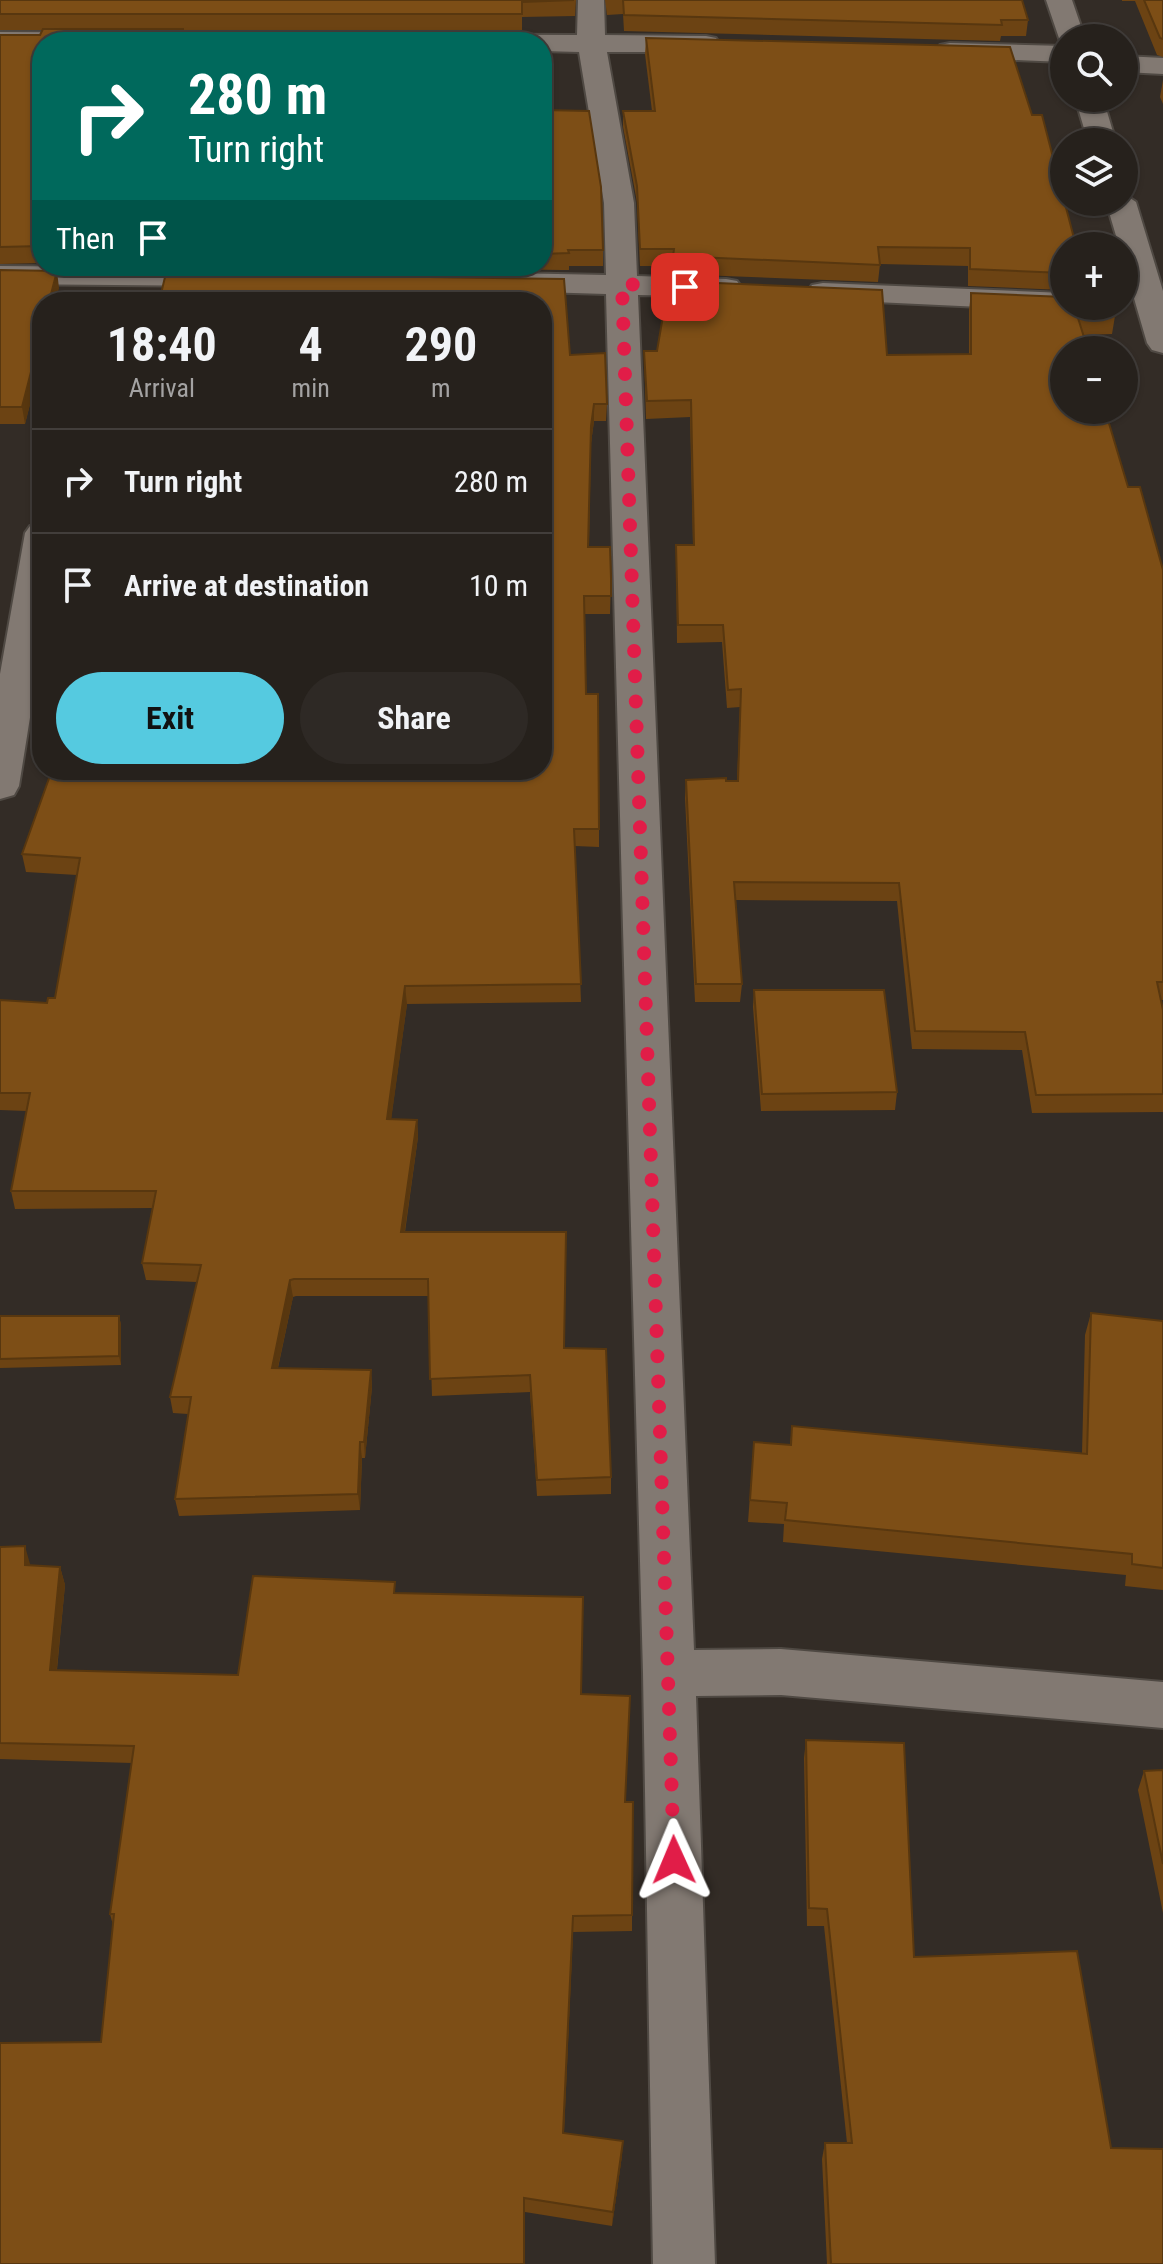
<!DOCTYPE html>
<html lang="en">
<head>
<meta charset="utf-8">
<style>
	:root { --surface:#26211c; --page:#2e2925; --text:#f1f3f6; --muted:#a4a3a3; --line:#423e3b; --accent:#55cae0 }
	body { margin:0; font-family:"Roboto Condensed",sans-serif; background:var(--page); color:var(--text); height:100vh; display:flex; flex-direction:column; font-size:30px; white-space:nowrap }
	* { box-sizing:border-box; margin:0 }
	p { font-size:26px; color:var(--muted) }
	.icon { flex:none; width:44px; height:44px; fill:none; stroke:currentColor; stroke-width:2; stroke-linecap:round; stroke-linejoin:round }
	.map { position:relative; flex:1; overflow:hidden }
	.sheet { position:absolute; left:32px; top:292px; width:520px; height:488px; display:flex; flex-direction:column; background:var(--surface); border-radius:32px; box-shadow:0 2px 6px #0004,0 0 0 2px var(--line) }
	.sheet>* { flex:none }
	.guide { position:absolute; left:32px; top:32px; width:520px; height:244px; border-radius:32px; box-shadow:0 2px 6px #0004,0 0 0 2px var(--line); background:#00695c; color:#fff; overflow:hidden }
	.buttons { position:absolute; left:1050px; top:24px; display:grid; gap:16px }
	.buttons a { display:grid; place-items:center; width:88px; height:88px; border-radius:50%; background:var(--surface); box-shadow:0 2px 6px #0004,0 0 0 2px var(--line); font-size:40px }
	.pin { position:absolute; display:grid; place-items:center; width:68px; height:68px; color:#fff; margin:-34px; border-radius:16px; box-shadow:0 4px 12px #0006 }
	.me { position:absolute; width:88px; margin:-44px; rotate:359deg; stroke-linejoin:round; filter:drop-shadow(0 0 6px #0008) }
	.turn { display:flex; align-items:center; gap:28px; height:168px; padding:0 24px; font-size:36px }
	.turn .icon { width:104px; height:104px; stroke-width:2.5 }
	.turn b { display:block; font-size:56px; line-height:68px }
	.then { display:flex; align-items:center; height:76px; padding:0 24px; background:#0003; gap:16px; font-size:30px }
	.eta { display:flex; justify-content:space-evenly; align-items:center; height:136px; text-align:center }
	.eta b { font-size:48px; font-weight:700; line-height:56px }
	.button { display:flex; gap:16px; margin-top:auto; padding:16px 24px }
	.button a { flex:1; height:92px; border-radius:48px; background:var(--accent); color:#111; font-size:32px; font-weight:700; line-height:92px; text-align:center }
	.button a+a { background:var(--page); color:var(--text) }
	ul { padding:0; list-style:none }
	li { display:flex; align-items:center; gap:24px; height:104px; padding:0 24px; border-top:2px solid var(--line) }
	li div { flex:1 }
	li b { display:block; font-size:30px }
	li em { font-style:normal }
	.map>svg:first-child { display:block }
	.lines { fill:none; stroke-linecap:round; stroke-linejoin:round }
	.minor-casing { stroke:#4f4943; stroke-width:4 }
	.minor { fill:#827972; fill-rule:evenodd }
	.wall { fill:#6c4313 }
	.shaded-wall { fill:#58370f }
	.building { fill:#7d4e16; stroke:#58370f; stroke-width:2 }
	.route { stroke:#e11d48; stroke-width:14; stroke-dasharray:0 25.2 }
</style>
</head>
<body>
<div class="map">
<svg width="1163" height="2264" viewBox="0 0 1163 2264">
	<rect width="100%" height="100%" fill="#332c26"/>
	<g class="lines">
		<g class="minor-casing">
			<path id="minor" d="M578 0H604L605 35 706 36 716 38 720 44 716 50 706 52H607L634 203 637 276 726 279 737 281 742 288 737 295 726 297 638 295 694 1650 781 1649 1163 1682V1728L781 1695 696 1696 715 2264H653L643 1673 606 294 507 291 496 289 491 282 496 275 507 273 606 275 604 203 579 52 542 51V42H42V48H0V32L577 35Z
				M1046 0H1072L1085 38H1064L1061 44Z
				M950 43 1064 46V62L940 57 936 51 940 45Z
				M1124 56 1163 58V74L1124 72Z
				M1075 98H1103L1116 142H1088Z
				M1124 194 1136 202 1163 291V353L1152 350 1147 343 1124 264V246H1119L1106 202H1124Z
				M0 266 226 268 237 270 241 277 237 284 226 286 0 284Z
				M823 283 1064 293V306H1077L1064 311 812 299 807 292 812 285Z
				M42 523V643L19 786 14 795 0 799V674L25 533 30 526Z"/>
		</g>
		<use href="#minor" class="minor"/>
	</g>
	<path class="wall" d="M0 0H576L575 16 522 17V30H183L184 42H42V263L0 264V35H40L42 30H0Z
		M605 0H1022L1028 20 1026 36H1001L1000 41 624 31 623 14 607 15Z
		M1122 0H1163V57L1157 55 1135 1H1122Z
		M646 38 1064 246V290L968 286V266L880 264 878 282 672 274 673 266H640L637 202 623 127V111H652L645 54Z
		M1163 80V104L1160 97Z
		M542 110 603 250V266H569V270H563L228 266H542Z
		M0 270 59 288 42 302V357L25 424H0Z
		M971 293 1115 316 1112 334 1083 335 1128 487 1163 570V1000H1161L1163 1010V1112L1032 1113 1022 1050 912 1049 897 901 735 900 742 984 740 1002H695L685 798 686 780 737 781 740 707 727 708 722 642 677 643 676 545H693L690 417 646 419 644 351 887 355 969 354V310Z
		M570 355 607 404 606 421H594L591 443 589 547 611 578 610 614H585L586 694 599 829V847L575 846 581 1002 407 1004 391 1119 417 1120 418 1137 405 1232 565 1348 611 1477V1494L537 1496 530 1392 432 1396 429 1296H296L293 1297 278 1368 371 1370 372 1387 365 1458H362L360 1510 179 1516 175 1499 188 1414 173 1413 170 1397 197 1282 146 1280 142 1263 153 1208 15 1209 11 1191 27 1111 0 1110V1000L47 1003 55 998 77 875 26 872 22 854 542 770Z
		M754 990 897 1092 895 1110 761 1111 753 1007Z
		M1091 1313 1163 1321V1590L1125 1586 1126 1575 783 1542 784 1524 748 1522 754 1442 790 1445 792 1426 1082 1453 1085 1335Z
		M0 1316H119L121 1325V1365L0 1368Z
		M0 1547 30 1564V1566L60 1567 65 1585 57 1670 238 1675 396 1593 582 1694 625 1802 632 1915V1931L573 1932 564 2133 622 2155 612 2226 525 2212 524 2264H0L101 2042 113 1925 110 1914 132 1763 0 1759Z
		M806 1740 914 1957 1111 2148 1163 2264H827L822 2159 825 2143H847L824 1926H807L804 1758Z
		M1163 1770V1913L1138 1790 1144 1771Z"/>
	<path class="shaded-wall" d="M57 271 59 288 56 302H49Z
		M42 329V357L25 424 22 407Z
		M594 404V421L591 443V426Z
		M405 986 407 1004 389 1136 387 1119Z
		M417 1120 418 1137 402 1250 401 1232Z
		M290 1280 293 1297 274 1385 272 1368Z
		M119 1316 121 1325V1365L119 1356Z
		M371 1370 372 1387 365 1458 364 1442Z
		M360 1442 362 1458 360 1510 358 1494Z
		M25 1546 30 1564V1583L25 1565Z
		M60 1567 65 1585 55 1687 50 1670Z
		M573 1916V1932L563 2148V2133Z
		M623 2141 622 2155 612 2226 613 2212Z"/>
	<path class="building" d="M0 0H574L522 2V14H0Z
		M623 0H1022L1028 20H1001L1002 25 624 15Z
		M1144 0H1163V39L1160 38Z
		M43 29H183V42H42V246L0 247V35H40Z
		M646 38 1010 47 1032 115H1042L1076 246H1064V273L970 269V248L878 247 880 265 673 256 674 249H640L637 186 623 111H655Z
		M542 110 589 111 601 187 603 250H568L569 253 542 254Z
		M0 270 57 271 49 302H42V329L22 407H0Z
		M166 273 564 279 570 355 605 353 607 404H594L591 426 588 547H610L611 578V596H584L586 694H598L599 829H574L581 984 405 986 387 1119 417 1120 401 1232H566L564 1348 606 1349 611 1477 537 1480 530 1375 430 1379 428 1279H294L290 1280 272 1368 371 1370 364 1442H360L358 1494 175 1499 191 1397H170L201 1265 142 1263 156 1191H11L30 1093H0V1000L47 1003 48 998H55L80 858 22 854 52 770H542V302H159Z
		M669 281 882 290 887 355 971 354V293L1064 297V306H1111L1115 316 1078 318 1088 350H1064V410H1105L1128 487H1140L1163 570V982H1157L1163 1010V1094L1036 1095 1025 1032 915 1031 899 883 734 882 742 984H696L686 780 726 778V781H738L741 689 728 690 723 625H678L676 545H694L691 400 647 401 644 351H657Z
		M754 990H884L897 1092 762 1094Z
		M1091 1313 1163 1321V1568L1132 1564V1554L785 1520 787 1503 750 1500 754 1442 791 1445 792 1426 1087 1454Z
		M0 1316H119V1356L0 1359Z
		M25 1546V1565L60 1567 50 1670 238 1675 253 1576 395 1582 394 1593 583 1597 581 1694 630 1696 625 1802H633L632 1915 573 1916 563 2133 623 2141 613 2212 524 2198V2264H0V2043L101 2042 114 1914H110L134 1746 0 1743V1547Z
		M806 1740 904 1743 914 1957 1077 1951 1111 2148 1163 2149V2264H831L825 2143H852L827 1909 809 1908Z
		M1163 1770V1864L1144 1771Z"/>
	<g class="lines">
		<path class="route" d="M674 1860 622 284 685 287"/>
	</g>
</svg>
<div class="buttons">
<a><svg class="icon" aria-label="search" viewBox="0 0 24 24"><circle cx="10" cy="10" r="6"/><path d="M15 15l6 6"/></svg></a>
<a><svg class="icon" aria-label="layers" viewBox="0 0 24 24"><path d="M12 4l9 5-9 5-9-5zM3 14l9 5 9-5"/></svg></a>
<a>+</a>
<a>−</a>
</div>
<div class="pin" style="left:685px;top:287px;background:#d93025"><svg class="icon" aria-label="arrive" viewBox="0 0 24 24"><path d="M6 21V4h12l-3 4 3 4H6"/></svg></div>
<svg class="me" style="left:674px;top:1860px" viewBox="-20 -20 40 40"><path d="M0-17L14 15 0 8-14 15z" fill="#e11d48" stroke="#fff" stroke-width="4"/></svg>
<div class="guide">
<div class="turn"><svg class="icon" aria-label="right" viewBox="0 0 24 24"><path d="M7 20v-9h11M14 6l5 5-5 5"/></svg><div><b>280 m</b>Turn right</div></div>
<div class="then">Then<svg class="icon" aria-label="arrive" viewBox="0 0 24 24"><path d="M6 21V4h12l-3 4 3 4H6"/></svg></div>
</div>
<section class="sheet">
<div class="eta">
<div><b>18:40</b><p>Arrival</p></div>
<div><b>4</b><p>min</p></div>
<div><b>290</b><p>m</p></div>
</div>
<ul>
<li><svg class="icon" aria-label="right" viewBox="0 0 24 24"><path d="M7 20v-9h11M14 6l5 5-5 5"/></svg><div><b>Turn right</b></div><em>280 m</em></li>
<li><svg class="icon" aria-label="arrive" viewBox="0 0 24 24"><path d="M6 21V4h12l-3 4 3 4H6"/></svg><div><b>Arrive at destination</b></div><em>10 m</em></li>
</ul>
<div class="button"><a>Exit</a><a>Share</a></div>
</section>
</div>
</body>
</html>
